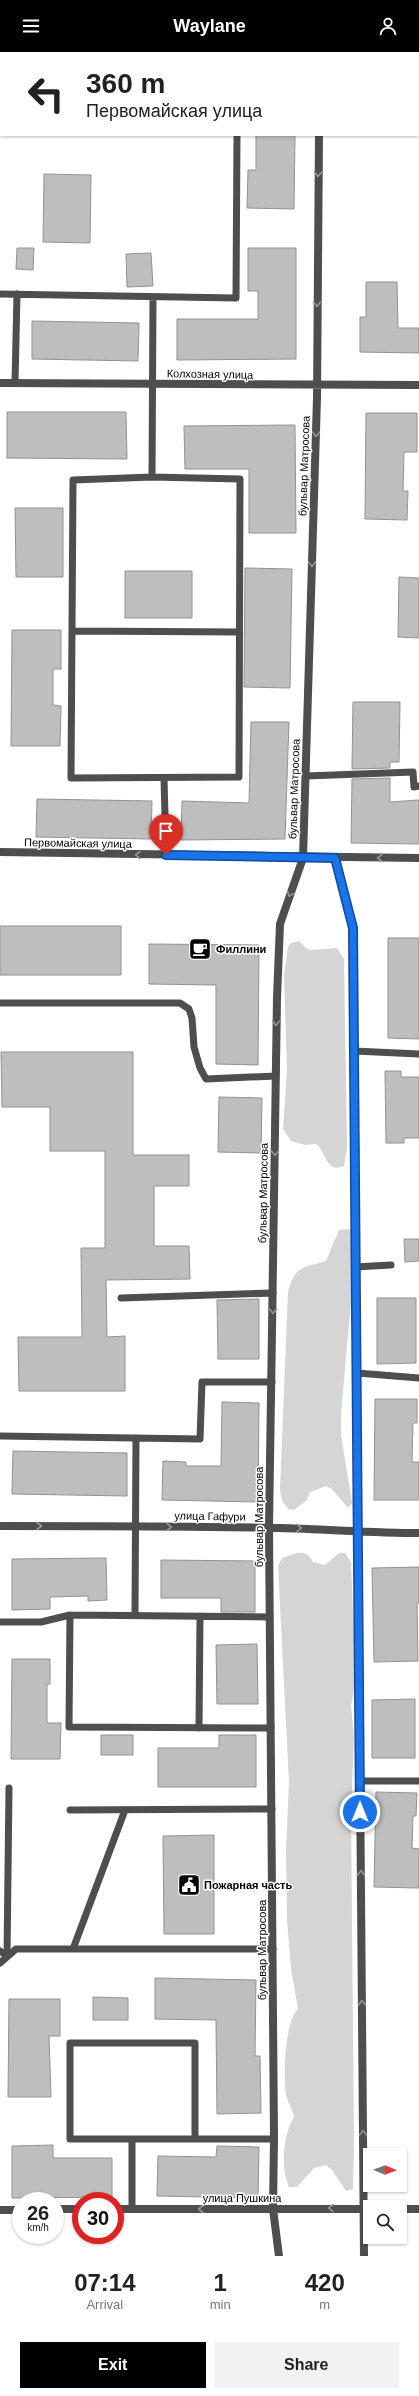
<!DOCTYPE html>
<html lang="en">
<head>
<meta charset="utf-8">
<style>
	:root { --surface:#fff; --page:#f2f2f2; --text:#202124; --muted:#757577; --accent:#000 }
	body { margin:0; font-family:Helvetica,sans-serif; background:var(--page); color:var(--text); height:100vh; display:flex; flex-direction:column; font-size:15px; white-space:nowrap }
	* { box-sizing:border-box; margin:0 }
	p { font-size:13px; color:var(--muted) }
	.icon { flex:none; width:22px; height:22px; fill:none; stroke:currentColor; stroke-width:2; stroke-linecap:round; stroke-linejoin:round }
	.map { position:relative; height:2204px; overflow:hidden }
	.panel { display:flex; flex-direction:column; background:var(--surface); flex:1 }
	.panel>* { flex:none }
	.hud { position:absolute; left:0px; top:0px; width:419px; height:84px; box-shadow:0 1px 3px #0004; background:#fff; color:var(--text); overflow:hidden }
	.needle { width:26px; rotate:91deg }
	.fabs { position:absolute; left:363px; top:2096px; display:grid; gap:8px }
	.fabs a { display:grid; place-items:center; width:44px; height:44px; border-radius:0px; background:var(--surface); box-shadow:0 1px 3px #0004; font-size:20px }
	.speed { position:absolute; left:12px; top:2140px; display:flex; gap:8px; font-size:20px; font-weight:700; text-align:center }
	.speed>* { display:grid; place-content:center; width:52px; height:52px; border-radius:50%; background:var(--surface); box-shadow:0 1px 3px #0004; line-height:1 }
	.speed small { font-size:10px; font-weight:400 }
	.speed .limit { border:6px solid #d22; background:#fff; color:#111 }
	.pin { position:absolute; display:grid; place-items:center; width:34px; height:34px; color:#fff; margin:-41px -17px; border-radius:50% 50% 50% 0; rotate:-45deg; box-shadow:0 0 4px #0007 }
	.pin .icon { rotate:45deg }
	.me { position:absolute; width:44px; margin:-22px; rotate:0deg; stroke-linejoin:round; filter:drop-shadow(0 0 3px #0008) }
	.turn { display:flex; align-items:center; gap:14px; height:84px; padding:0 20px; font-size:18px }
	.turn .icon { width:52px; height:52px; stroke-width:2.5 }
	.turn b { display:block; font-size:28px; line-height:34px }
	.eta { display:flex; justify-content:space-evenly; align-items:center; height:68px; text-align:center }
	.eta b { font-size:24px; font-weight:700; line-height:28px }
	.primary-button { display:flex; gap:8px; margin-top:auto; padding:8px 20px }
	.primary-button a { flex:1; height:46px; border-radius:0px; background:var(--accent); color:#fff; font-size:16px; font-weight:700; line-height:46px; text-align:center }
	.primary-button a+a { background:var(--page); color:var(--text) }
	header { display:flex; justify-content:space-between; align-items:center; height:52px; padding:0 20px; background:var(--accent); color:#fff; font-size:18px; font-weight:700 }
	.map>svg:first-child { display:block }
	.green { fill:#d5d5d5 }
	.building { fill:#bebebe; stroke:#929292 }
	.lines { fill:none; stroke-linecap:round; stroke-linejoin:round }
	.service { stroke:#4e4e4e; stroke-width:7 }
	.minor { stroke:#4e4e4e; stroke-width:8 }
	.tertiary { stroke:#4e4e4e; stroke-width:8 }
	.oneway { stroke:#959595 }
	.route-casing { stroke:#114b97; stroke-width:10 }
	.route { stroke:#1a73e8; stroke-width:7 }
	.labels { text-anchor:middle; dominant-baseline:central; stroke-width:3; stroke-linejoin:round; paint-order:stroke }
	.street-label { font-size:11px; fill:#000; stroke:#fff }
	.poi-label { font-size:11px; font-weight:bold; fill:#000; stroke:#fff; text-anchor:start }
</style>
</head>
<body>
<header><svg class="icon" aria-label="menu" viewBox="0 0 24 24"><path d="M4 6h16M4 12h16M4 18h16"/></svg>Waylane<svg class="icon" aria-label="person" viewBox="0 0 24 24"><circle cx="12" cy="8" r="4"/><path d="M4 21q1-7 8-7t8 7"/></svg></header>
<div class="map">
<svg width="419" height="2204" viewBox="0 0 419 2204">
	<rect width="100%" height="100%" fill="#fff"/>
	<path class="green" d="M299 889 306 896 311 898 337 896 344 907 347 1095 344 1114C326 1122 326 1099 316 1092L305 1093 291 1089 283 1077 287 1019 284 923 288 895 291 891Z
		M349 1177 352 1180V1237L341 1362V1383L352 1451 348 1456 332 1437 326 1434 310 1440 307 1448 294 1458 288 1457 282 1449 280 1438 288 1240C295 1213 303 1216 326 1209L339 1178Z
		M297 1501C305 1500 309 1502 313 1510L325 1513 339 1501H345L351 1510 355 1609V1635L351 1653 354 1687 351 1760 354 2090 353 2137 346 2139 332 2118 326 2113 314 2116 297 2135H289C280 2115 283 2084 294 2065 293 2057 287 2050 286 2042 283 2024 285 1968 298 1957L291 1917 287 1867 286 1798 289 1730 278 1514 282 1506Z"/>
	<path class="building" d="M256 83H295L294 157 247 156 248 118H256Z
		M44 122 91 123 90 191 43 190Z
		M17 196H34L33 218 16 217Z
		M248 196H296V307L177 308V267H258V239H248Z
		M151 201 153 234 127 235 126 202Z
		M366 230H397L398 276H419V301L360 300V265H366Z
		M32 269 139 271 138 309 32 307Z
		M7 360H126L127 407 7 406Z
		M366 361H417V400H404L403 439H408L407 468 365 467Z
		M295 373 296 481H249V417H185L184 374Z
		M15 456H63V525H16Z
		M245 516 292 517 290 636 244 635Z
		M125 519H192V566H125Z
		M399 525 419 526V586L398 585Z
		M12 578H61V617H53V653L61 654 60 694H11Z
		M353 650H400L399 710H390V716L352 717Z
		M251 670H289L285 787 181 788 182 749 249 751Z
		M390 726V750L419 748V792L351 791 352 727Z
		M37 747 152 749 151 787 36 785Z
		M0 874H121V923H0Z
		M388 886H419V987L388 986Z
		M149 892 259 893 258 1013 216 1012V933L149 932Z
		M1 1000H133V1103H189V1134H154V1194H189L190 1227 106 1228 107 1285 125 1284V1339H19L18 1285H82L81 1196H105V1099H50V1055H2Z
		M385 1019H401V1025H419V1086H404V1091H386Z
		M219 1045 262 1046 261 1101 218 1100Z
		M404 1187H419V1209L405 1210Z
		M377 1246H416V1311L377 1312Z
		M259 1247V1307H218L217 1248Z
		M375 1347H417V1371H413L412 1410H419V1448H374Z
		M222 1350 259 1351 258 1450 162 1448 163 1409 186 1410V1414H221Z
		M13 1399 127 1401V1444L12 1442Z
		M106 1506 107 1548 88 1549V1544L50 1545V1557L12 1558V1507Z
		M161 1508 255 1509V1560H221V1546H161Z
		M419 1515V1551H417L418 1609 374 1610 372 1516Z
		M257 1592 258 1652H217L216 1593Z
		M12 1607H50V1632H47V1671H61L60 1707H11Z
		M415 1647V1706H372V1648Z
		M101 1683H133V1703H101Z
		M219 1683H256V1735H158V1696H219Z
		M376 1740 417 1741 416 1764H413L412 1796 419 1797V1836L374 1835Z
		M214 1783V1882H164L163 1784Z
		M155 1926 256 1928 255 2004H260L261 2061 217 2062 216 1968 155 1967Z
		M93 1945 128 1946V1968H93Z
		M9 1947H60V1984H49L51 2045H8Z
		M53 2093V2106H112V2145L12 2146V2094Z
		M217 2094 259 2095 258 2146 157 2144 158 2104 216 2105Z"/>
	<g class="lines">
		<path class="service" d="M237 1V0
			M0 242 236 246 237 83
			M15 331 17 242
			M152 425 73 428 71 726 239 725 240 427 152 425 153 245
			M72 579 239 580
			M306 724 413 720 414 735 419 734
			M164 726 166 803
			M0 951H180L189 957 192 966 194 995 200 1016 206 1027 276 1024
			M354 999 419 1002
			M355 1215 391 1213
			M121 1246 273 1241
			M357 1321 419 1326
			M0 1384 200 1387 202 1330H272
			M135 1563 136 1386
			M270 1565 70 1563 69 1675 271 1676
			M0 1570H41L70 1563
			M199 1676 200 1564
			M360 1729H419
			M70 1758 272 1757
			M73 1897 125 1758
			M0 1899 7 1904 9 1736
			M0 1911 16 1897H273
			M132 2087H195
			M132 2157V2087H70V1991H195V2087H274"/>
		<path class="minor" d="M320 1V0
			M0 331 419 333
			M335 806 353 876 364 2204
			M0 1474C93 1474 186 1474 279 1476 326 1477 372 1481 419 1481
			M55 2157H81
			M115 2157H370
			M400 2157H419
			M0 2158H21
			M279 2204 273 2157 274 2087 269 1476 277 946 280 872 303 806 317 346 319 83"/>
		<path class="tertiary" d="M0 800 419 806"/>
	</g>
	<defs><path id="oneway-chevron" d="M-2-3.5L2.5 0L-2 3.5" fill="none" stroke-width="1.6" stroke-linecap="round" stroke-linejoin="round"/></defs>
	<g class="oneway">
		<use href="#oneway-chevron" transform="translate(318 122) rotate(91)"/>
		<use href="#oneway-chevron" transform="translate(317 252) rotate(91)"/>
		<use href="#oneway-chevron" transform="translate(316 382) rotate(92)"/>
		<use href="#oneway-chevron" transform="translate(312 512) rotate(92)"/>
		<use href="#oneway-chevron" transform="translate(138 803) rotate(-179)"/>
		<use href="#oneway-chevron" transform="translate(380 806) rotate(180)"/>
		<use href="#oneway-chevron" transform="translate(290 842) rotate(110)"/>
		<use href="#oneway-chevron" transform="translate(276 971) rotate(91)"/>
		<use href="#oneway-chevron" transform="translate(275 1101) rotate(91)"/>
		<use href="#oneway-chevron" transform="translate(273 1259) rotate(91)"/>
		<use href="#oneway-chevron" transform="translate(39 1474)"/>
		<use href="#oneway-chevron" transform="translate(169 1475) rotate(1)"/>
		<use href="#oneway-chevron" transform="translate(299 1476) rotate(1)"/>
		<use href="#oneway-chevron" transform="translate(361 1821) rotate(-90)"/>
		<use href="#oneway-chevron" transform="translate(362 1951) rotate(-90)"/>
		<use href="#oneway-chevron" transform="translate(363 2081) rotate(-90)"/>
		<use href="#oneway-chevron" transform="translate(331 2156) rotate(-179)"/>
		<use href="#oneway-chevron" transform="translate(201 2157) rotate(180)"/>
	</g>
	<g class="lines">
		<g class="route-casing">
			<path id="route" d="M166 803 335 806 353 876 360 1760"/>
		</g>
		<use href="#route" class="route"/>
	</g>
	<defs>
		<g id="cafe-square" transform="scale(1.15)"><rect x="-9" y="-9" width="18" height="18" rx="4" fill="#000" stroke="#fff"/><path d="M-5.5-4.5H6V0H3Q3 3.5 0 3.5H-2.5Q-5.5 3.5-5.5 0ZM3-3.2v2h1.7v-2ZM-6 4.5H4V6H-6Z" fill="#fff"/></g>
		<g id="civic-square" transform="scale(1.15)"><rect x="-9" y="-9" width="18" height="18" rx="4" fill="#000" stroke="#fff"/><path d="M-.6-6.5H3V-4.5H.6V-3L4-1V1h2V6H-6V1h2V-1L-.6-3ZM-1.2 2.5V6h2.4V2.5Z" fill="#fff"/></g>
	</defs>
	<g fill-rule="evenodd">
		<use href="#cafe-square" x="200" y="897"/>
		<use href="#civic-square" x="189" y="1833"/>
	</g>
	<g class="labels">
		<g class="street-label">
			<text transform="translate(210 322) rotate(1)">Колхозная улица</text>
			<text transform="translate(304 414) rotate(-88)">бульвар Матросова</text>
			<text transform="translate(294 737) rotate(-88)">бульвар Матросова</text>
			<text transform="translate(78 791) rotate(1)">Первомайская улица</text>
			<text transform="translate(263 1141) rotate(-89)">бульвар Матросова</text>
			<text transform="translate(210 1464) rotate(1)">улица Гафури</text>
			<text transform="translate(259 1465) rotate(-90)">бульвар Матросова</text>
			<text transform="translate(262 1898) rotate(-90)">бульвар Матросова</text>
			<text x="242" y="2146">улица Пушкина</text>
		</g>
		<g class="poi-label">
			<text x="216" y="897">Филлини</text>
			<text x="204" y="1833">Пожарная часть</text>
		</g>
	</g>
</svg>
<div class="fabs">
<a><svg class="needle" viewBox="-14 -14 28 28"><path d="M0-13l5 13h-10z" fill="#e53935"/><path d="M0 13l5-13h-10z" fill="#757577"/></svg></a>
<a><svg class="icon" aria-label="search" viewBox="0 0 24 24"><circle cx="10" cy="10" r="6"/><path d="M15 15l6 6"/></svg></a>
</div>
<div class="speed"><div>26<small>km/h</small></div><div class="limit">30</div></div>
<div class="pin" style="left:166px;top:803px;background:#d93025"><svg class="icon" aria-label="arrive" viewBox="0 0 24 24"><path d="M6 21V4h12l-3 4 3 4H6"/></svg></div>
<svg class="me" style="left:360px;top:1760px" viewBox="-20 -20 40 40"><circle r="17" fill="#1a73e8" stroke="#fff" stroke-width="3"/><path d="M0-11L8 9 0 5-8 9z" fill="#fff"/></svg>
<div class="hud">
<div class="turn"><svg class="icon" aria-label="left" viewBox="0 0 24 24"><path d="M17 20v-9H6M10 6l-5 5 5 5"/></svg><div><b>360 m</b>Первомайская улица</div></div>
</div>
</div>
<section class="panel">
<div class="eta">
<div><b>07:14</b><p>Arrival</p></div>
<div><b>1</b><p>min</p></div>
<div><b>420</b><p>m</p></div>
</div>
<div class="primary-button"><a>Exit</a><a>Share</a></div>
</section>
</body>
</html>
